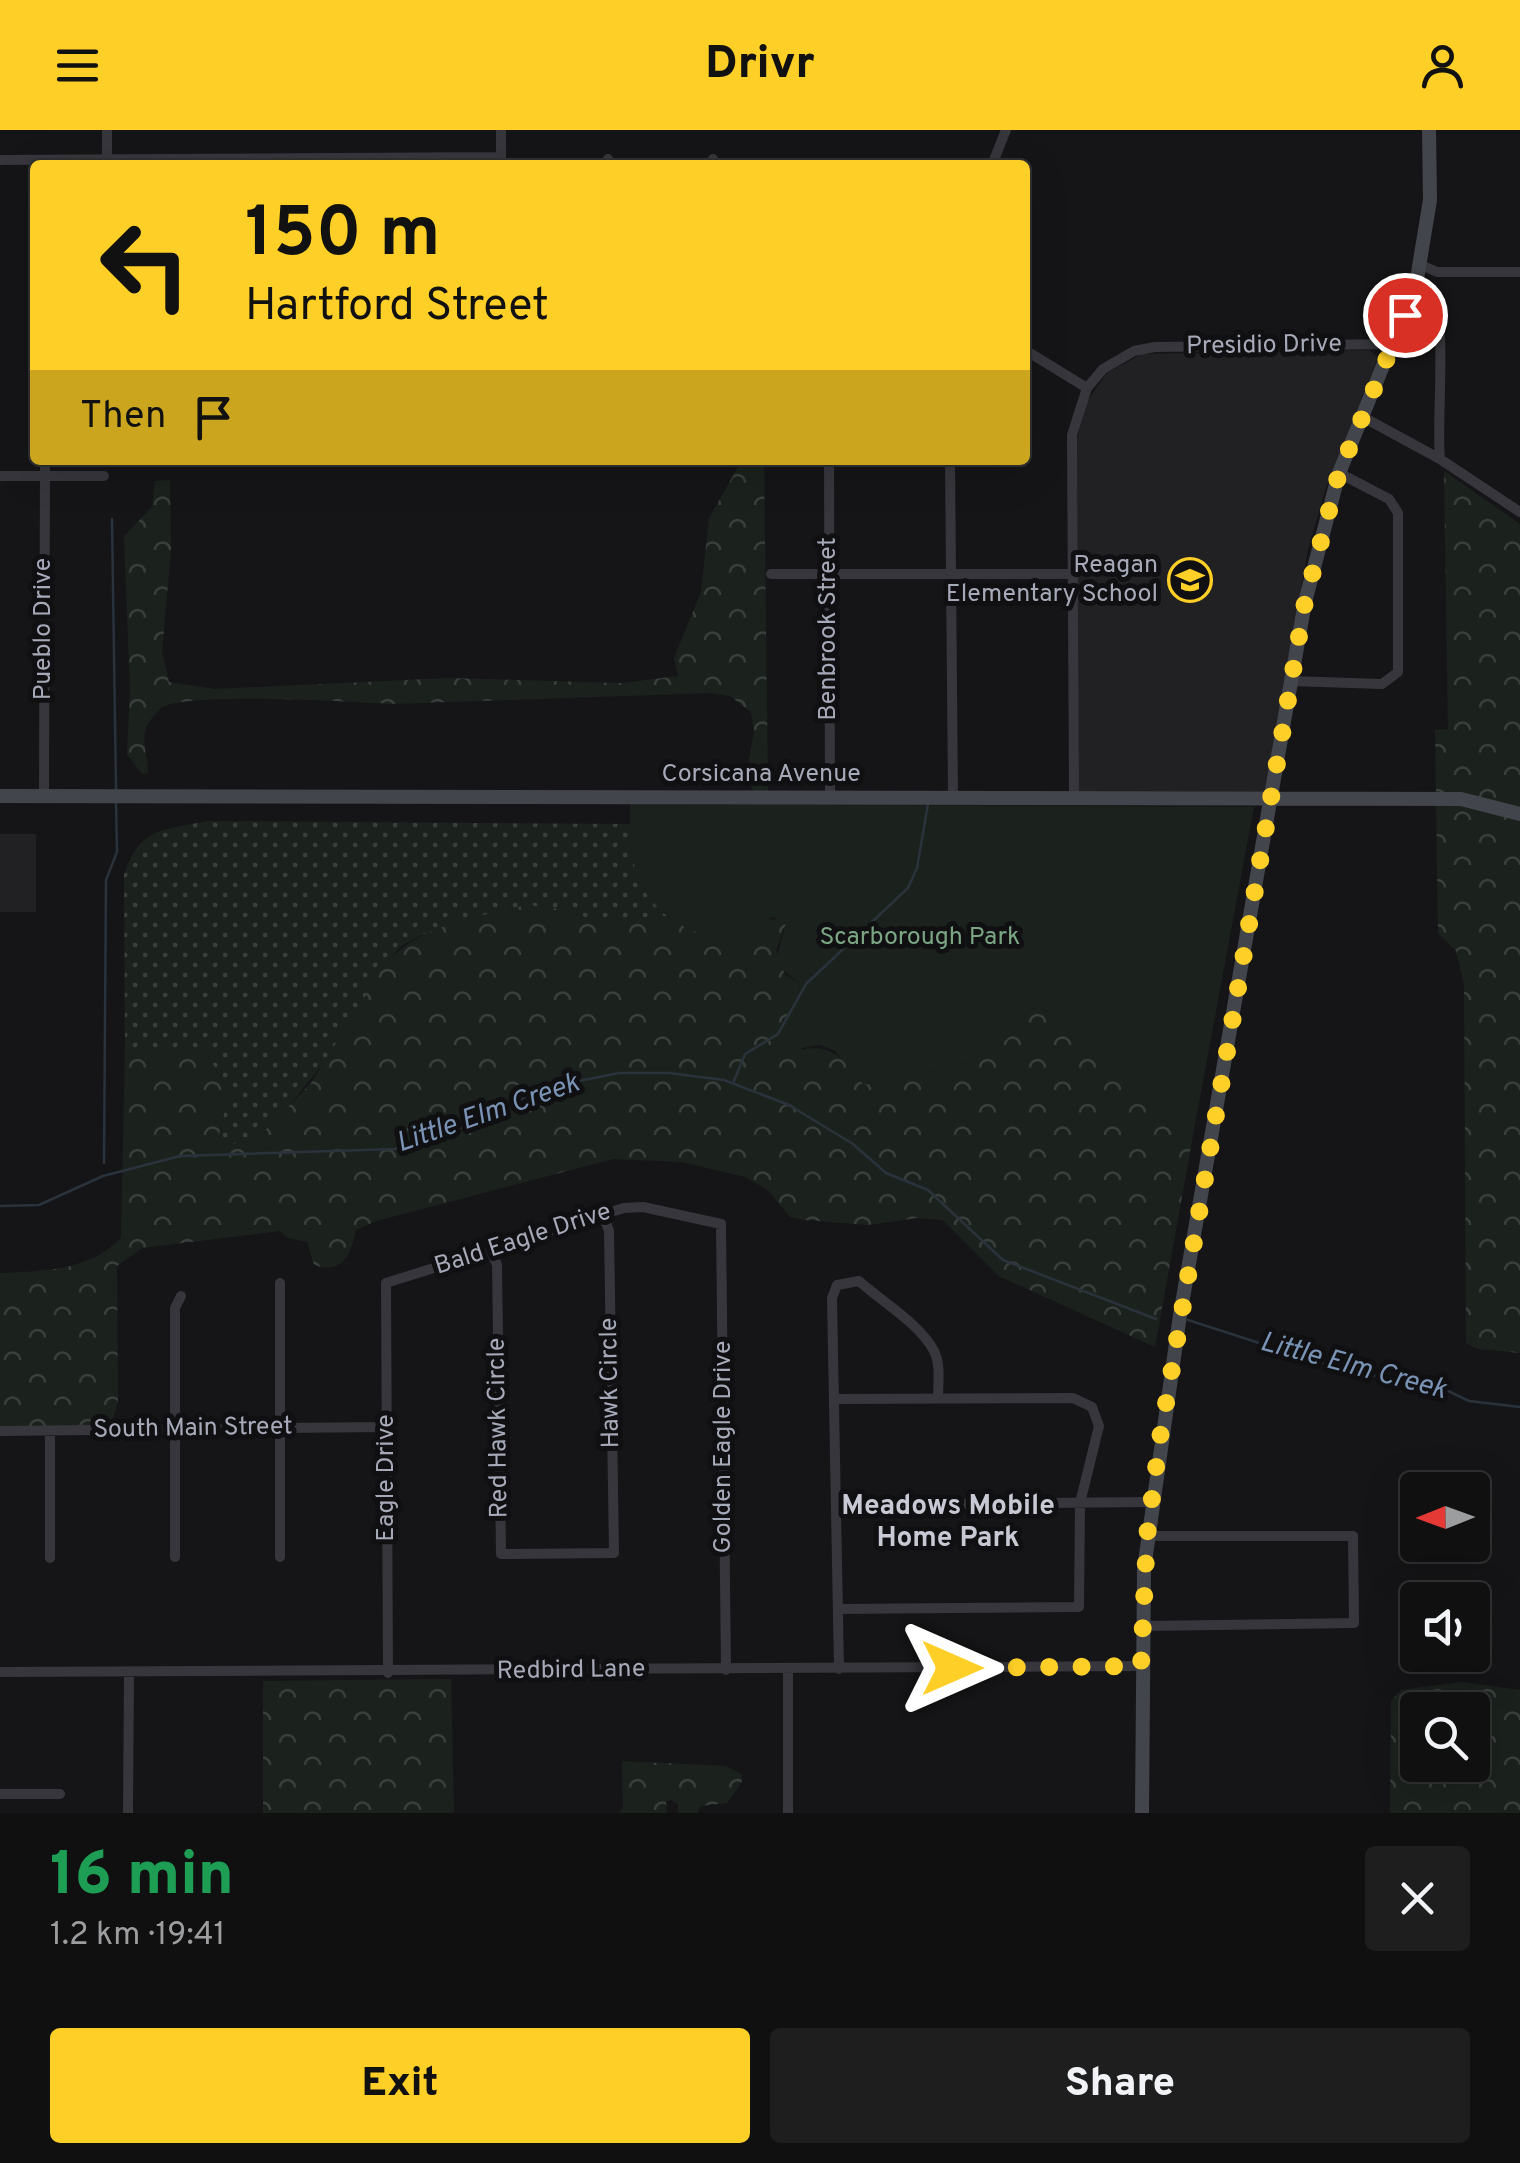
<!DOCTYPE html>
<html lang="en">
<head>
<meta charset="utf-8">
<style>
	:root { --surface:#101011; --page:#1e1e1f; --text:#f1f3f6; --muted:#9c9d9f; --line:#303031; --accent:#fecf26 }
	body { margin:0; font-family:Overpass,sans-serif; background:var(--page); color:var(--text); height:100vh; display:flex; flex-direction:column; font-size:38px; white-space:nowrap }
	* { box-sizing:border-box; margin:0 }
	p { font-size:32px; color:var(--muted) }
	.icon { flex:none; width:55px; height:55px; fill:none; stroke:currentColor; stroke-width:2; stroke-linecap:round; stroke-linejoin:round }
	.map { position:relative; height:1683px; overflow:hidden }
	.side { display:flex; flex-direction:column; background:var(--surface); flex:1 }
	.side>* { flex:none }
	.top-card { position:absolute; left:30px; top:30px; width:1000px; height:305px; border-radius:10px; box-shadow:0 10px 40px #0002,0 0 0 2px var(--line); background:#fecf26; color:#111; overflow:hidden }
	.needle { width:65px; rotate:269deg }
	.fabs { position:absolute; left:1400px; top:1342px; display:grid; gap:20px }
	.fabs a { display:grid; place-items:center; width:90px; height:90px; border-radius:10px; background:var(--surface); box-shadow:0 10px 40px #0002,0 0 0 2px var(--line); font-size:50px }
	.pin { position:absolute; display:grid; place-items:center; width:85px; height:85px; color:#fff; margin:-42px; border:5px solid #fff; border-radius:50%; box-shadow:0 2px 10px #0007 }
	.me { position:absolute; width:110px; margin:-55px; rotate:90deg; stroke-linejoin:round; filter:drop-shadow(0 0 8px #0008) }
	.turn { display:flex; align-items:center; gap:35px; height:210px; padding:0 50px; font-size:45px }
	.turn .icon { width:130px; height:130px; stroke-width:2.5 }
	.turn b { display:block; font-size:70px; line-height:85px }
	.then { display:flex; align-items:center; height:95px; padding:0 50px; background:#0003; gap:20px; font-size:38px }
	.round { display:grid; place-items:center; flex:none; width:105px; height:105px; border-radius:10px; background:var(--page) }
	.overview { display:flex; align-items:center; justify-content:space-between; height:170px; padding:0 50px }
	h1 { font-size:60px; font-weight:800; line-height:75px; color:#1e9e55 }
	.action { display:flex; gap:20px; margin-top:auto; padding:20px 50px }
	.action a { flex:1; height:115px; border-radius:10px; background:var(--accent); color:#111; font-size:40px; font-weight:800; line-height:115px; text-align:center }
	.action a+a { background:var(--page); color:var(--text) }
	header { display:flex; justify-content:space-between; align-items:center; height:130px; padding:0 50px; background:var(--accent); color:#111; font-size:45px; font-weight:800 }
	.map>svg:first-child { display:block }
	.built { fill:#212124 }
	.grass { fill:url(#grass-dots) }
	.forest { fill:url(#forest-crowns); fill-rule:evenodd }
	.park { fill:#1b221d }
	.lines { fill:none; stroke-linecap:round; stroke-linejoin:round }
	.stream { stroke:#2a323c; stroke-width:2.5 }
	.street { stroke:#36363c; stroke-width:10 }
	.secondary { stroke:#43454c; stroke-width:14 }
	.route { stroke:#fecf26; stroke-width:18; stroke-dasharray:0 32.4 }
	.labels { text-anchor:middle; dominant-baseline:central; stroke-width:10; stroke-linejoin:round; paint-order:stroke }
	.street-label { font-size:25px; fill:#a6a9b8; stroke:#101012 }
	.poi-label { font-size:25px; fill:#a6a9b8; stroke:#101012; text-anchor:end }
	.park-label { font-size:25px; fill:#7ba483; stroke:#101012 }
	.water-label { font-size:28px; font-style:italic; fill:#7a93b5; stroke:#101012 }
	.neighbourhood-label { font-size:28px; font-weight:bold; fill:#c7c9d4; stroke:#101012 }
</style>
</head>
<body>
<header><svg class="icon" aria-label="menu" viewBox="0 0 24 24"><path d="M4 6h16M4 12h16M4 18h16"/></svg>Drivr<svg class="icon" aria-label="person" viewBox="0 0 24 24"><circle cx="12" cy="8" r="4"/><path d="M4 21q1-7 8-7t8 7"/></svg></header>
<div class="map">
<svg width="1520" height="1683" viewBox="0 0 1520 1683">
	<defs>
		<pattern id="grass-dots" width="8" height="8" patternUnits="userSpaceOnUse" patternTransform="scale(2.5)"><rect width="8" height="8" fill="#1b221d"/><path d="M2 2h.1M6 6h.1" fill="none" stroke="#393f3c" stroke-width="1.8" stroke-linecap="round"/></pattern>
		<pattern id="forest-crowns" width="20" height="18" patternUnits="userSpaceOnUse" patternTransform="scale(2.5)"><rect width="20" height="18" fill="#1b221d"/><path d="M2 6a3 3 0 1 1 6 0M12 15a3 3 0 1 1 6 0" fill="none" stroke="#393f3c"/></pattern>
	</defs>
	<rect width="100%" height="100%" fill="#151517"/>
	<path class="built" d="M1369 220 1378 227 1326 358 1308 419 1266 661H1078L1077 310 1085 275 1097 257 1108 242 1142 224Z
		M0 704H36V782H0Z"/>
	<path class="grass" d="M207 691 630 694C630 728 644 763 667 786L596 791 561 779 463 792 424 804 401 816 386 833 334 920 275 993 255 1011 225 1015 218 1009 229 962 204 919 125 918 124 745C140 697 161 701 207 691Z"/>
	<path class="forest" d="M742 330H764L768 661H754L746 648 754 601 751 582 730 566 710 563 390 574C356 572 178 561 160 579 134 604 148 616 148 643L142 644 127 624 130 560 124 406 152 377 155 351 170 350 171 420 162 522 169 552 215 559 447 548 622 553 678 546 674 528 701 462 709 388Z
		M1444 341 1520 394V1223L1478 1219 1466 1213 1464 854 1456 821 1438 803 1435 600 1448 599Z
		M527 775 561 779 596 791 667 786 691 800 751 805 766 790 782 789 786 794 776 820 785 845 798 852 800 863 792 881 802 920C838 911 846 940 875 955 934 935 998 941 1028 880L1040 877C1101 912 1148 951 1193 1005L1155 1217 999 1146 943 1090 917 1088 868 1095 805 1090 790 1087 768 1060 745 1047 682 1032 613 1029 376 1091 356 1100C351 1123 343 1145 314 1135L307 1112 288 1108 280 1101 142 1118 117 1136 118 1271 111 1295 0 1297V1143C45 1141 89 1141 121 1108L125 918 204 919 229 962 218 1009 225 1015 255 1011 311 953 386 833C420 795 478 786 527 775Z
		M451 1549 454 1683H263V1551Z
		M1462 1552 1520 1560V1683H1390L1391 1571 1401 1560ZM1472 1580V1635H1418V1580Z
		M622 1631 726 1636 741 1644 742 1652 727 1673 700 1676 698 1683H678V1674L671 1670 666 1671 667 1683H619L623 1678Z"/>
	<path class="park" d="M630 674 1254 677 1193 1005C1148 951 1101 912 1040 877L1028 880C998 941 934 935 875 955L863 954 835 921 820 915 791 920 779 899 800 863 798 852 775 834 786 793 773 787C764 792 758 803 749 806 706 817 656 789 639 750 629 726 630 700 630 674Z"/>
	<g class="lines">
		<path class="stream" d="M112 389 116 659
			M733 953 745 924 778 904 806 854 908 758 917 738 928 674
			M104 1033 106 750 117 722 116 672
			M0 1076 39 1075 103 1046 180 1026 395 1019 559 955 619 943H669L724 950 789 975 853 1014 886 1043 928 1060 1003 1130 1156 1189
			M1188 1190 1343 1240 1442 1258 1469 1271 1520 1277"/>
		<path class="street" d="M107 0V29
			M608 29V35
			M0 30 501 27
			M501 35V0
			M713 35V29
			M992 35 1006 0
			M1421 135 1437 142H1520
			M1416 155 1431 162C1448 191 1436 288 1440 329
			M1025 220 1087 258
			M1361 286 1440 329 1520 382
			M829 330 830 668
			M950 330 953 667
			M0 346H104
			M771 444H1072
			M1290 551 1382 554 1398 542V383L1389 369 1339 343
			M44 667 45 330
			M1074 667 1072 305 1087 258 1103 239 1134 221 1155 217 1394 214
			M491 1121 497 1135 501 1424 614 1423 609 1101 603 1084
			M834 1269 1073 1268 1092 1277 1099 1296 1080 1373 1079 1477 838 1479
			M0 1301 386 1297
			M836 1375 1151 1372
			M175 1427V1178L181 1166
			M280 1427V1153
			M50 1428V1301
			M1142 1496 1354 1493 1353 1406H1147
			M839 1539 832 1168 837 1155 859 1151C881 1171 920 1194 934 1221 941 1235 938 1253 938 1268
			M788 1540V1683
			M0 1542 1141 1536
			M388 1543 386 1153 624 1078 643 1077 721 1094 726 1540
			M0 1664H60
			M128 1683 129 1542"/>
		<path class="secondary" d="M0 666 1461 669 1520 684
			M1142 1683 1144 1439 1180 1185 1305 472 1339 343 1416 155 1430 70 1429 0"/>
	</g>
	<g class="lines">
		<path class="route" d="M952 1538 1141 1536 1147 1406 1160 1308 1305 472 1339 343 1405 185"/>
	</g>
	<defs>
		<g id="school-ring" transform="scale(2.25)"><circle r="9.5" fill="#101012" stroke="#fecf26" stroke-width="1.5"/><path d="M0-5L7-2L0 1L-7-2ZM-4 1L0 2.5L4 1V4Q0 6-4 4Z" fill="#fecf26"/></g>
	</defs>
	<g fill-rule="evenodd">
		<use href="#school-ring" x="1190" y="450"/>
	</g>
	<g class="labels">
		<g class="street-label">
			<text transform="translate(1264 216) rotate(-1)">Presidio Drive</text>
			<text transform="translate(44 499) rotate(-90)">Pueblo Drive</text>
			<text transform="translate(829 499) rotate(-90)">Benbrook Street</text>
			<text x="761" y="645">Corsicana Avenue</text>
			<text transform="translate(523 1110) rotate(-18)">Bald Eagle Drive</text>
			<text transform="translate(611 1253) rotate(-91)">Hawk Circle</text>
			<text transform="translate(499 1298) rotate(-91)">Red Hawk Circle</text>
			<text transform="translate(193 1299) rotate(-1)">South Main Street</text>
			<text transform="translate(724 1317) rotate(-90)">Golden Eagle Drive</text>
			<text transform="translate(387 1348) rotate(-90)">Eagle Drive</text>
			<text transform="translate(571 1541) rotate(-1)">Redbird Lane</text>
		</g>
		<g class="poi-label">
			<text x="1158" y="436">Reagan<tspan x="1158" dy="29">Elementary School</tspan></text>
		</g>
		<g class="park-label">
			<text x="920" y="808">Scarborough Park</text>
		</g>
		<g class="water-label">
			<text transform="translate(488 984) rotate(-19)">Little Elm Creek</text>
			<text transform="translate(1353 1237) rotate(15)">Little Elm Creek</text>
		</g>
		<g class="neighbourhood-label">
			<text x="948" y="1377">Meadows Mobile<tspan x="948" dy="32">Home Park</tspan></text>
		</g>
	</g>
</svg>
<div class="fabs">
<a><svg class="needle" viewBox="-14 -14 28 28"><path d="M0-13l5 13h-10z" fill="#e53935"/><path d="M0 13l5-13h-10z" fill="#9c9d9f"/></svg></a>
<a><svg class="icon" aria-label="sound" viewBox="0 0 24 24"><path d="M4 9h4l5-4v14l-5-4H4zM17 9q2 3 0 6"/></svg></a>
<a><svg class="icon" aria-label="search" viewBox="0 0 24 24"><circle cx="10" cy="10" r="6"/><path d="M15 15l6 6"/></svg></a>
</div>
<div class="pin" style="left:1405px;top:185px;background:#d93025"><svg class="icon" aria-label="arrive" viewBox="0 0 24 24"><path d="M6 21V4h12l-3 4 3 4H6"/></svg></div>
<svg class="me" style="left:952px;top:1538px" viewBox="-20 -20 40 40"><path d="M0-17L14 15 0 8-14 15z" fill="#fecf26" stroke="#fff" stroke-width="4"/></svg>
<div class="top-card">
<div class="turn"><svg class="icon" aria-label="left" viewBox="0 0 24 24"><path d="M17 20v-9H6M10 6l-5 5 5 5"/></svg><div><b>150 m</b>Hartford Street</div></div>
<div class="then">Then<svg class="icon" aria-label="arrive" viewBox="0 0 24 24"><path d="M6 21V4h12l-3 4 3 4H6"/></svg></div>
</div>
</div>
<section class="side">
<div class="overview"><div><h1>16 min</h1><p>1.2 km · 19:41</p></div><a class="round"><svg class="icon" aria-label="close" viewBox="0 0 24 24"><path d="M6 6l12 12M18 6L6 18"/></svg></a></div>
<div class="action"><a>Exit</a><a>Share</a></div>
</section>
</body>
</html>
